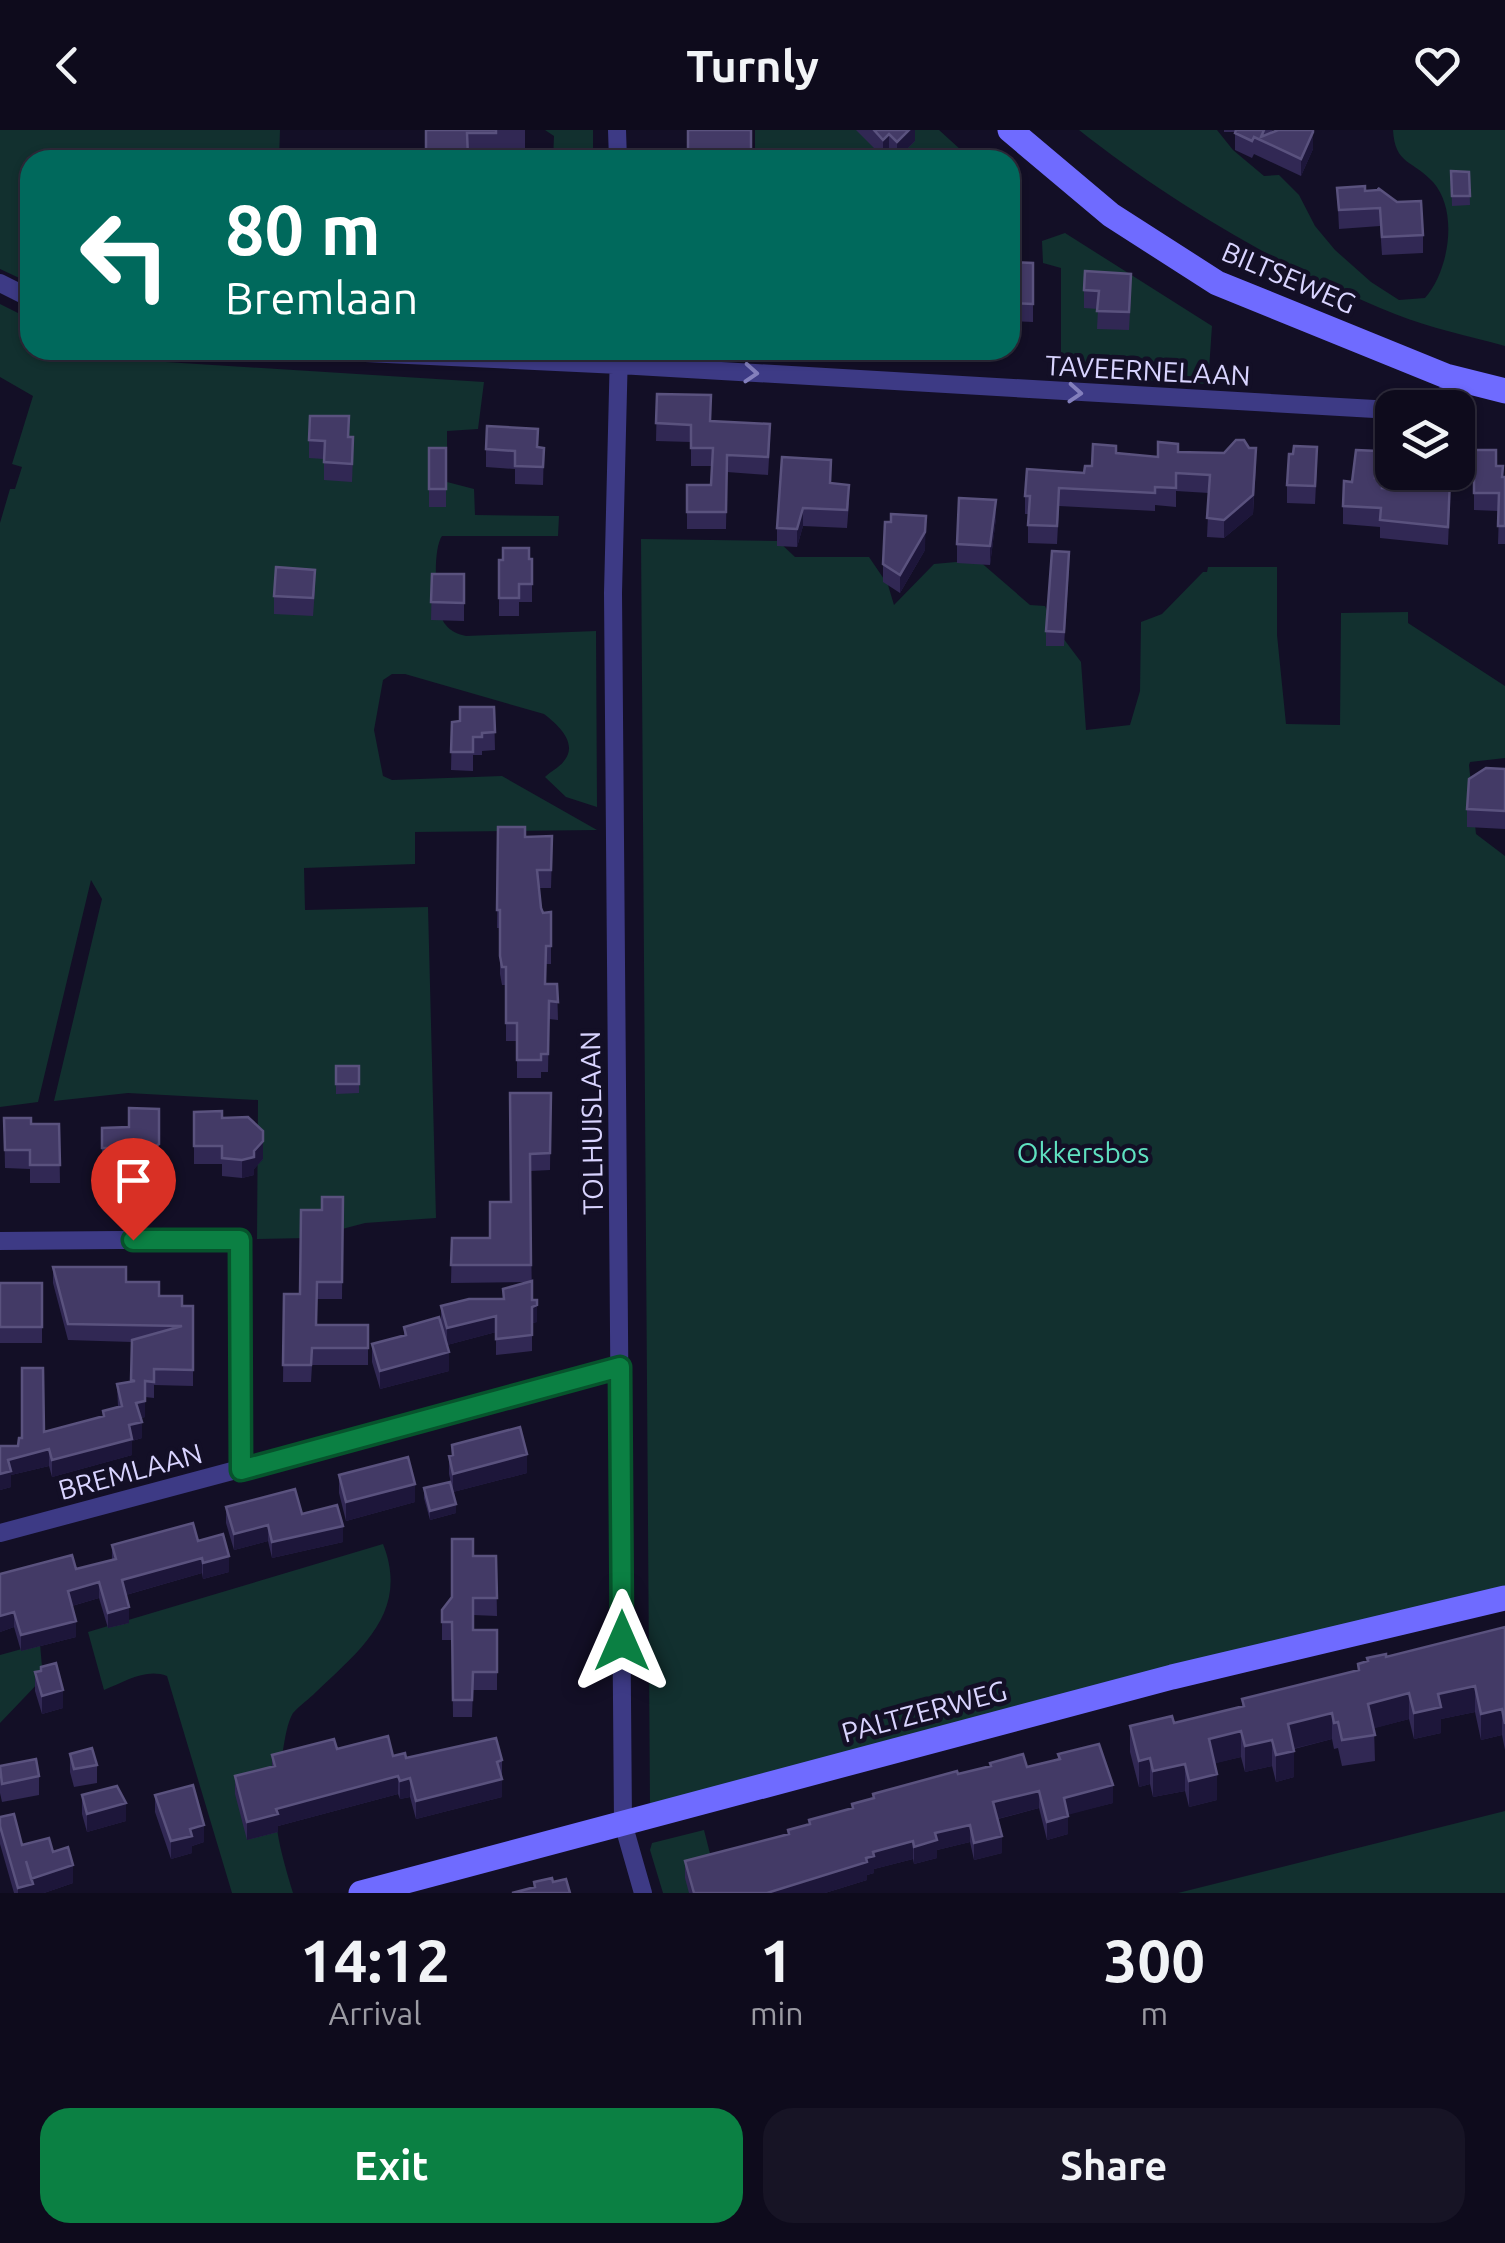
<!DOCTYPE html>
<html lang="en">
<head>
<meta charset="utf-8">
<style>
	:root { --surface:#0e0b1c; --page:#171425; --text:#f1f3f6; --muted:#9b9ba3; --line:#2e2b3b; --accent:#0b8043 }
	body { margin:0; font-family:Ubuntu,sans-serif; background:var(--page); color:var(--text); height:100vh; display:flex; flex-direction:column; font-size:38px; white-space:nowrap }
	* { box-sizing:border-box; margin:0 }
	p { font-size:32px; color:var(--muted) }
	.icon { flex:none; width:55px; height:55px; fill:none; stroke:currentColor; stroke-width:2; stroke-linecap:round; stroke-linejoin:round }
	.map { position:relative; height:1763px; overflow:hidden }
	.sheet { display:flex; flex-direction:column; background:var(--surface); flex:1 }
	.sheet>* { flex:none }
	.top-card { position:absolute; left:20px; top:20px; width:1000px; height:210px; border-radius:30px; box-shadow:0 2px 8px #0004,0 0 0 2px var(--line); background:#00695c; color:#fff; overflow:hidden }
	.fabs { position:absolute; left:1375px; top:260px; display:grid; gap:20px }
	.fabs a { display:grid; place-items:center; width:100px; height:100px; border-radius:20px; background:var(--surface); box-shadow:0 2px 8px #0004,0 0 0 2px var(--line); font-size:50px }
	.pin { position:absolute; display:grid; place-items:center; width:85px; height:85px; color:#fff; margin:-102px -42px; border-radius:50% 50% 50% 0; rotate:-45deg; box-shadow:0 0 10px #0007 }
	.pin .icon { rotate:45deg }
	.me { position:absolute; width:110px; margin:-55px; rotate:0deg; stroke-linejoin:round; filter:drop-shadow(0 0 8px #0008) }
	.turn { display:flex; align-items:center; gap:35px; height:210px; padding:0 40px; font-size:45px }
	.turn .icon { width:130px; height:130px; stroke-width:2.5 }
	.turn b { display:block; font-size:70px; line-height:85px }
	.eta { display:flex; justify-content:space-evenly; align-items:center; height:170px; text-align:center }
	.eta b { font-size:60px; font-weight:700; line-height:70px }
	.button { display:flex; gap:20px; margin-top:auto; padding:20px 40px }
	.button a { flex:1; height:115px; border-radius:30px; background:var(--accent); color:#fff; font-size:40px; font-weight:700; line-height:115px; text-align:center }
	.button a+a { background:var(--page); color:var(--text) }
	header { display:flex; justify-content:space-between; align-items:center; height:130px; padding:0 40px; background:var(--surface); font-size:45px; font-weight:700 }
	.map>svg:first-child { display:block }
	.green { fill:#12302f }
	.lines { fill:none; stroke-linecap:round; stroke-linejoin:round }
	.street { stroke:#3d3a85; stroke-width:18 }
	.secondary { stroke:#6f6bff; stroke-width:25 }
	.wall { fill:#312854 }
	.shaded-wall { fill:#1d163a }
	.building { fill:#433a66; stroke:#5a527e; stroke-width:2.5 }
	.oneway { stroke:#837fbc }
	.route-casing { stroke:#07532c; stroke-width:25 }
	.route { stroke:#0b8043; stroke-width:18 }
	.labels { text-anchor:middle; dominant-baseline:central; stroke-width:9; stroke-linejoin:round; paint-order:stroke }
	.street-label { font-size:28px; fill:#d9d4ff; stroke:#130f26 }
	.park-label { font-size:28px; fill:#5fe0c0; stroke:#130f26 }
</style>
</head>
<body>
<header><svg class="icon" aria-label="back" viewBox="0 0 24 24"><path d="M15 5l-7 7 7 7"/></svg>Turnly<svg class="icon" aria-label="heart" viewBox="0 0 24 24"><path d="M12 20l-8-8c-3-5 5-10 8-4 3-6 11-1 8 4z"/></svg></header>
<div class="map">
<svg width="1505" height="1763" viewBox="0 0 1505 1763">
	<rect width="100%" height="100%" fill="#130f26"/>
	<path class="green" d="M0 0H280L279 30H30V153L0 139Z
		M545 0H593V30H553L554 6Z
		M755 0H939L972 30H755Z
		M1079 0H1217L1233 20 1264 46 1279 45 1299 65 1315 96 1335 120 1371 152 1399 170 1425 168C1449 141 1459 81 1433 52 1413 30 1395 35 1393 0H1505V216C1469 206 1430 198 1395 184 1287 141 1170 72 1079 0Z
		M1065 103 1212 196 1208 254 1061 245V138L1043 133 1042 111Z
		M0 174 30 189V220H111L166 232 484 252 478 299 447 301V352L474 359 475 385 559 386 558 406H442C432 420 435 480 445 494 451 502 458 504 466 506L596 501 597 677 566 667 545 647C551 641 560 637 564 631 579 613 557 594 544 584L405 544H392L383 550 374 600 383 646 392 650 502 646 597 700 415 702V734L304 738 305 780 428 777 436 1088 365 1093 308 1108 257 1109 258 970 128 963 54 971 102 769 91 750 38 972 0 977V393L10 359H15L22 337 12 334 33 266 0 247Z
		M641 409 778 411 795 427H869L888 455 894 475 934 434 978 430 1030 475 1045 476 1054 496 1081 532 1086 600 1130 595 1140 561 1141 492 1162 484 1203 442H1207L1208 437H1277V505L1286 594 1340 595 1341 483 1408 482V493L1505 556V628L1470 632 1469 635 1476 704 1505 726V1460L650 1677Z
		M383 1414C410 1482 360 1520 316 1562 309 1569 299 1576 293 1583 287 1593 285 1609 283 1620 269 1680 276 1706 293 1763H232L167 1546C145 1538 125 1552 104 1560L88 1502Z
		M40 1514 43 1548 0 1593V1525Z
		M1505 1681V1763H1178Z
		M704 1700 720 1763H663L650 1720 652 1713Z"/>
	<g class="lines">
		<path class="street" d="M617 0 618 30
			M0 153 30 168
			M301 220 619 235 1392 280
			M619 220 613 463 623 1693 643 1763
			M1420 278 1431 275 1463 251
			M0 1111 239 1109 241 1340
			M0 1403 621 1237"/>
		<path class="secondary" d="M1010 0 1111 85 1217 153 1446 246 1505 261
			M361 1763 1172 1547 1505 1468"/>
	</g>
	<path class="wall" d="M426 0H496V27V0H525V30H426Z
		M856 0H915V11L897 29 889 21 883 27Z
		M1224 0H1273L1271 3 1313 19 1301 46 1254 24 1252 28 1235 20V2H1224Z
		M1451 41 1469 42 1470 75 1452 76Z
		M1337 58 1365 61 1423 105V123L1382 125 1380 96 1339 99Z
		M1010 132 1033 133V192L1012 191V185L1010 184Z
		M1084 160 1131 162 1129 200 1097 199 1098 179 1084 178Z
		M657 264 711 291 770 312 768 345 727 342 726 399H687V355H711L712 336H691V312L656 311Z
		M349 307 353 326 352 352 324 350V329L309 328V310Z
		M429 318H446V377H429Z
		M544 318 543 355 515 354V339L486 337V319Z
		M1474 320 1496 336 1502 347H1505V414H1498L1499 381 1474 380Z
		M1178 322 1256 336 1253 384 1224 408 1207 407 1209 363 1176 361V377L1155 375V381L1059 376 1057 414 1028 413V384H1025V366L1084 343 1116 323 1158 327Z
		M1293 324 1317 335 1315 374 1287 373V355Z
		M1376 348 1383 358 1450 367 1448 415 1380 408V397L1343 394V376L1352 352Z
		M830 353 849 373 847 398 803 396 797 417 777 416V398Z
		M996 388 990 435 957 433V414Z
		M925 420 900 463 883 452V434Z
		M532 429V472H519V486H499V430Z
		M1069 437 1064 516H1046V501Z
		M432 444H464V491L431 490Z
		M315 459 313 486 274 484V466Z
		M494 577 495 620 482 621V625H473V641L451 640 452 592 460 591Z
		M1505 639V699L1467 697V679Z
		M498 697 552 724 551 758H539L541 778 543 783 551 782V834H546L545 854H557L558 890 549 889 548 942H541V948H517V911H506V855H502L500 844V798H497Z
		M336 936H359V963L336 964Z
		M551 963 550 1040 530 1041 532 1170 537 1192 532 1193V1221L496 1225V1202L447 1215 449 1241 380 1259 372 1232V1214L404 1205V1197L441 1192V1176L504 1169 530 1152 451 1153 452 1108H490L511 1072Z
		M194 982 222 988 263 1029 254 1039V1045L242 1048 222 1046V1034H194Z
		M4 988 31 994H59L60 1053H30V1039L5 1038Z
		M102 998 159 1032 156 1034V1049L129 1048V1036H102Z
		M343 1067 342 1169H317L316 1195H368V1235H312L311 1252H283L284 1164H300L322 1080Z
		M53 1137 126 1152 182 1176H193V1256L154 1255V1268L145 1267V1287L141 1288 142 1308 132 1311V1325L52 1347 49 1336 11 1345V1357L0 1360 18 1316 44 1302 103 1286V1281L118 1277 117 1254 131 1251 132 1212 68 1210 53 1153Z
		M0 1153H42V1213H0Z
		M452 1315 527 1343 453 1362 449 1344V1326L452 1325Z
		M339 1345 415 1372 346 1391 339 1363Z
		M424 1358 456 1383 430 1390 424 1368Z
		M226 1377 302 1384 343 1412 272 1428 268 1411 234 1420 226 1393Z
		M198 1411 229 1442 203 1449 202 1443 126 1465 129 1493 108 1498 99 1468 72 1476 76 1507 21 1521 14 1497 0 1502V1444L76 1439 112 1430V1415Z
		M473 1426H496L497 1486 473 1485V1500H497V1560H473L472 1587H453L452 1510H442V1480L452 1467Z
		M1505 1497V1620L1502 1605 1481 1610 1475 1582 1441 1589V1603L1414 1609 1409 1589 1374 1598 1375 1631 1342 1636 1338 1618 1334 1619 1332 1609 1294 1619V1647L1276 1652 1272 1636 1245 1642 1241 1627 1215 1633 1217 1670 1189 1677 1185 1661 1153 1667 1150 1654 1139 1657 1130 1622V1596L1174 1593 1242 1577V1569L1358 1540V1534Z
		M41 1541 63 1578 42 1584 35 1561V1542Z
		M337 1619 406 1628 502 1630V1667L416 1689 410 1667 400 1669 398 1664 278 1696V1702L247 1710 235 1664V1646L272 1637V1625Z
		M70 1624 97 1635V1653L74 1657 70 1642Z
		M1058 1624 1113 1673 1068 1684V1704L1047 1710 1039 1678 998 1689 1002 1723 974 1730 970 1712 937 1720V1728L914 1734 913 1729 874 1739V1743L867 1745V1750L825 1763H689L685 1748V1731L788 1704V1700L809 1694V1690L852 1678V1674L873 1668V1664L990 1636V1633L1027 1637 1058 1629Z
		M0 1636 39 1646V1665L2 1672 0 1663Z
		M82 1665 126 1691 87 1702 82 1684Z
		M155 1665 204 1712 192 1716V1723L171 1729 155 1682Z
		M0 1687 22 1715 53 1722 73 1753 44 1763H14L0 1714Z"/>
	<path class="shaded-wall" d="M909 0H915V11L897 29V12Z
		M1313 2V19L1301 46V29Z
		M889 4V21L883 27V10Z
		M1256 318 1253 384 1224 408V390Z
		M996 370V388L990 435V416Z
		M803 378V396L797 417V399Z
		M926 386 925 420 900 463V445Z
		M263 1011V1029L254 1039V1045L242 1048V1030Z
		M159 1014V1032L156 1034V1016Z
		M537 1175V1192L532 1193V1177Z
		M496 1186V1202L447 1215V1198Z
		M449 1222V1241L380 1259V1241Z
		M145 1271V1287L136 1289V1273Z
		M142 1292V1308L132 1311V1325L52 1347V1330L129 1295Z
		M49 1319V1336L11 1345V1357L0 1360V1344L8 1330Z
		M527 1324V1343L453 1362V1344Z
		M415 1354V1372L346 1391V1372Z
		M456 1374V1383L430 1390V1381Z
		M268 1395V1411L234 1420V1404Z
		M343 1396V1412L272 1428V1412Z
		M229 1426V1442L203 1449V1433Z
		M202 1428V1443L122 1466V1450Z
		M99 1452V1468L68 1477V1461Z
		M129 1477V1493L108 1498V1483Z
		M14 1482V1497L0 1502V1486Z
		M76 1491V1507L21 1521V1505Z
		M1475 1556V1582L1441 1589V1603L1414 1609V1583L1438 1564Z
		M63 1560V1578L42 1584V1566Z
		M1409 1563V1589L1368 1600V1574Z
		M1502 1579V1605L1481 1610V1584Z
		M1332 1583V1609L1288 1620V1594Z
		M1241 1601V1627L1209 1635V1609Z
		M1272 1610V1636L1245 1642V1616Z
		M1294 1621V1647L1276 1652V1625Z
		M1150 1628V1654L1139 1657V1631Z
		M1185 1634V1661L1153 1667V1641Z
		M1217 1644V1670L1189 1677V1651Z
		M398 1646V1664L278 1696V1702L247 1710V1692L276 1679Z
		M410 1648V1667L400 1669V1651Z
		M502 1649V1667L416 1689V1671Z
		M1113 1655V1673L1064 1686V1668Z
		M1039 1661V1678L993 1690V1672Z
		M126 1673V1691L87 1702V1684Z
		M1068 1686V1704L1047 1710V1692Z
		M204 1695V1712L192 1716V1723L171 1729V1711L190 1699Z
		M970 1695V1712L937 1720V1728L914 1734V1717L935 1703Z
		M1002 1706V1723L974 1730V1713Z
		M913 1711V1729L874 1739V1743L867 1745V1750L825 1763H767L866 1728 873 1722Z
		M73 1735V1753L44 1763H18V1758L31 1749Z"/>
	<path class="building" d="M426 0H496V3H467L468 27 426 25Z
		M688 0H751V29H688Z
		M874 0H909L897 12 889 4 883 10Z
		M1236 0H1264L1261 7 1278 0H1313V2L1301 29 1254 7 1252 11 1235 3Z
		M1451 41 1469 42 1470 66H1452Z
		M1365 56V61L1379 60 1378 58 1397 72 1421 71 1423 105 1382 107 1380 78 1339 80 1337 58Z
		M1010 132 1033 133V174L1012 173V167L1010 165Z
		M1085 141 1131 144 1129 182 1097 181 1099 161 1084 160Z
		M657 264 711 265 710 291 770 294 768 327 727 325 726 382H687V355H711L713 318H691V295L656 293Z
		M310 286H349L348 307H353L352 334 324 332 325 311 309 310Z
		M487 296 538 299 537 317 544 318 543 337 515 336V321L486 319Z
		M1236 310H1244L1249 318H1256L1253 365 1224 390 1207 388 1210 345 1176 343V358L1155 357V363L1059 358 1057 396 1028 395 1030 366H1025L1027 339 1084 343 1085 336H1092L1093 314 1116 316V323L1158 327V312L1178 314V322L1224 323Z
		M1294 316 1317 317 1315 356 1287 355 1289 324H1293Z
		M429 318H446V359H429Z
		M1356 320 1377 321 1375 348 1383 349 1382 358 1417 360 1418 347 1450 349 1448 397 1380 390 1381 378 1343 376 1344 351 1352 352Z
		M1474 320H1496V336H1503L1502 347H1505V396H1498L1499 363H1474Z
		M782 327 831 330 830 353 849 355 847 380 803 378 797 399 777 398Z
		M959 368 996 370 990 416 957 414Z
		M891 384 926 386 925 402 900 445 883 434 885 392H891Z
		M503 418H529V429H532V454H519V468H499V430H503Z
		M1052 421 1069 422 1064 502 1046 501Z
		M276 437 315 440 313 468 274 466Z
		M432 444H464V473L431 472Z
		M460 577H494L495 602 482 603V607H473V622H451L452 592 460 591Z
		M1486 638 1505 639V681L1467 679 1469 649Z
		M498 697H525V707L552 706 551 740H537L541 778 543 783 551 782V816H546L545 854H557L558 872 549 871 548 924H541V930H517V893H506V837H502L500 826V780H497Z
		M336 936H359V954H336Z
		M510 963H551L550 1023 530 1024 531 1135H451L452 1108H490V1072H511Z
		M129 978 159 979V1014L156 1016V1030H129V1018H102V998L129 997Z
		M222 981V988L248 987 263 1001V1011L254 1021V1027L242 1030 222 1028V1016H194V982Z
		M4 988H31V994H59L60 1035H30V1020H5Z
		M322 1067H343L342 1152H317L316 1195H368V1218H312L311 1235H283L284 1164H300L301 1080H322Z
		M53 1137H126V1152H159V1166H182V1176H193V1240L154 1239V1252L145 1251V1271L136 1273 142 1292 129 1295 132 1309 52 1330 49 1319 8 1330 11 1341 0 1344V1316H18L19 1308H22V1238H43L44 1302 104 1286 103 1281 122 1276 117 1254 135 1251 131 1250 132 1210 182 1196 68 1194Z
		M532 1151V1170H537V1175L532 1177V1205L496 1209V1186L447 1198 441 1176 469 1169H504L503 1159Z
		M0 1153H42V1197H0Z
		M439 1187 449 1222 380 1241 372 1214 406 1205 404 1197Z
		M520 1297 527 1324 453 1344 449 1326 453 1325 452 1315Z
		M408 1327 415 1354 346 1372 339 1345Z
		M450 1352 456 1374 430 1381 424 1358Z
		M295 1359 302 1384 337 1375 343 1396 272 1412 268 1395 234 1404 226 1377Z
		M193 1393 198 1411 223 1404 229 1426 203 1433 202 1428 122 1450 129 1477 108 1483 99 1452 68 1461 76 1491 21 1505 14 1482 0 1486V1444L72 1425 76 1439 116 1429 112 1415Z
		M452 1409H473V1426H496L497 1468H473V1500H497V1542H473L472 1570H453L452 1492H442V1480L452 1467Z
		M1505 1497V1594L1502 1579 1481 1584 1475 1556 1438 1564 1441 1577 1414 1583 1409 1563 1368 1574 1375 1605 1342 1610 1338 1592 1334 1593 1332 1583 1288 1594 1294 1621 1276 1625 1272 1610 1245 1616 1241 1601 1209 1609 1217 1644 1189 1651 1185 1634 1153 1641 1150 1628 1139 1631 1130 1596 1172 1586 1174 1593 1244 1576 1242 1569 1359 1540 1358 1534 1368 1531 1367 1528 1386 1524V1527Z
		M56 1533 63 1560 42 1566 35 1542 41 1541V1537Z
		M388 1606 393 1626 405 1623 406 1628 496 1608 502 1630 497 1632 502 1649 416 1671 410 1648 400 1651 398 1646 276 1679 278 1684 247 1692 235 1646 275 1636 272 1625 334 1609 337 1619Z
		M1099 1614 1113 1655 1064 1668 1068 1686 1047 1692 1039 1661 993 1672 1002 1706 974 1713 970 1695 935 1703 937 1710 914 1717 913 1711 873 1722 874 1726 866 1728 867 1732 767 1763H694L685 1731 789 1704 788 1700 810 1694 809 1690 853 1678 852 1674 874 1668 873 1664 957 1641 958 1644 991 1636 990 1633 1023 1624 1027 1637 1060 1629 1058 1624Z
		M92 1618 97 1635 74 1639 70 1624Z
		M36 1629 39 1646 2 1654 0 1636Z
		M193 1655 204 1695 190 1699 192 1706 171 1711 155 1665Z
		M117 1656 126 1673 87 1684 82 1665Z
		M14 1684 22 1715 49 1708 53 1722 68 1717 73 1735 31 1749 26 1731 33 1754 18 1758 0 1696V1687Z
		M552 1748 553 1752 566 1749 570 1763H512L535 1757 534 1752Z"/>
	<defs><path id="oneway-chevron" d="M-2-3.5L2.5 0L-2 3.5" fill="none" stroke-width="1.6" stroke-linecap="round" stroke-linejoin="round" transform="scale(2.5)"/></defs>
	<g class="oneway">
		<use href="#oneway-chevron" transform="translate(751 243) rotate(4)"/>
		<use href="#oneway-chevron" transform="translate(1075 263) rotate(4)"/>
	</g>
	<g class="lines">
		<g class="route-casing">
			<path id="route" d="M133 1110H240L241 1340 620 1237 622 1511"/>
		</g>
		<use href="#route" class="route"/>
	</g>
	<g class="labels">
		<g class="street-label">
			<text transform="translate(1289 147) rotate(23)">BILTSEWEG</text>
			<text transform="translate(1148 240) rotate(3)">TAVEERNELAAN</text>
			<text transform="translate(591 993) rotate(-91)">TOLHUISLAAN</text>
			<text transform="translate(130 1341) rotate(-15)">BREMLAAN</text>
			<text transform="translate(924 1581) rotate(-15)">PALTZERWEG</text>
		</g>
		<g class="park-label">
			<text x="1083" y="1022">Okkersbos</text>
		</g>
	</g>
</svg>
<div class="fabs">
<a><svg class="icon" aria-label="layers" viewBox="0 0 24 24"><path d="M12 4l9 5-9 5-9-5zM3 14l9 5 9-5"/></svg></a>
</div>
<div class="pin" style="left:133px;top:1110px;background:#d93025"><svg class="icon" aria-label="arrive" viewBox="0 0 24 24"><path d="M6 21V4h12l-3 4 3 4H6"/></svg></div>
<svg class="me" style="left:622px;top:1511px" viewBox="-20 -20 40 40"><path d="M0-17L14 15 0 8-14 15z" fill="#0b8043" stroke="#fff" stroke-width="4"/></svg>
<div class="top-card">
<div class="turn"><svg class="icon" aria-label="left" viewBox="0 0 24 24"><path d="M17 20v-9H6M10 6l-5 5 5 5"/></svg><div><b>80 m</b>Bremlaan</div></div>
</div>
</div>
<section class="sheet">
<div class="eta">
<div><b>14:12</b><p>Arrival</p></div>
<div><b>1</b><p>min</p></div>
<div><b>300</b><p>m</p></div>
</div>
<div class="button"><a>Exit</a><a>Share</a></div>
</section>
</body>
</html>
